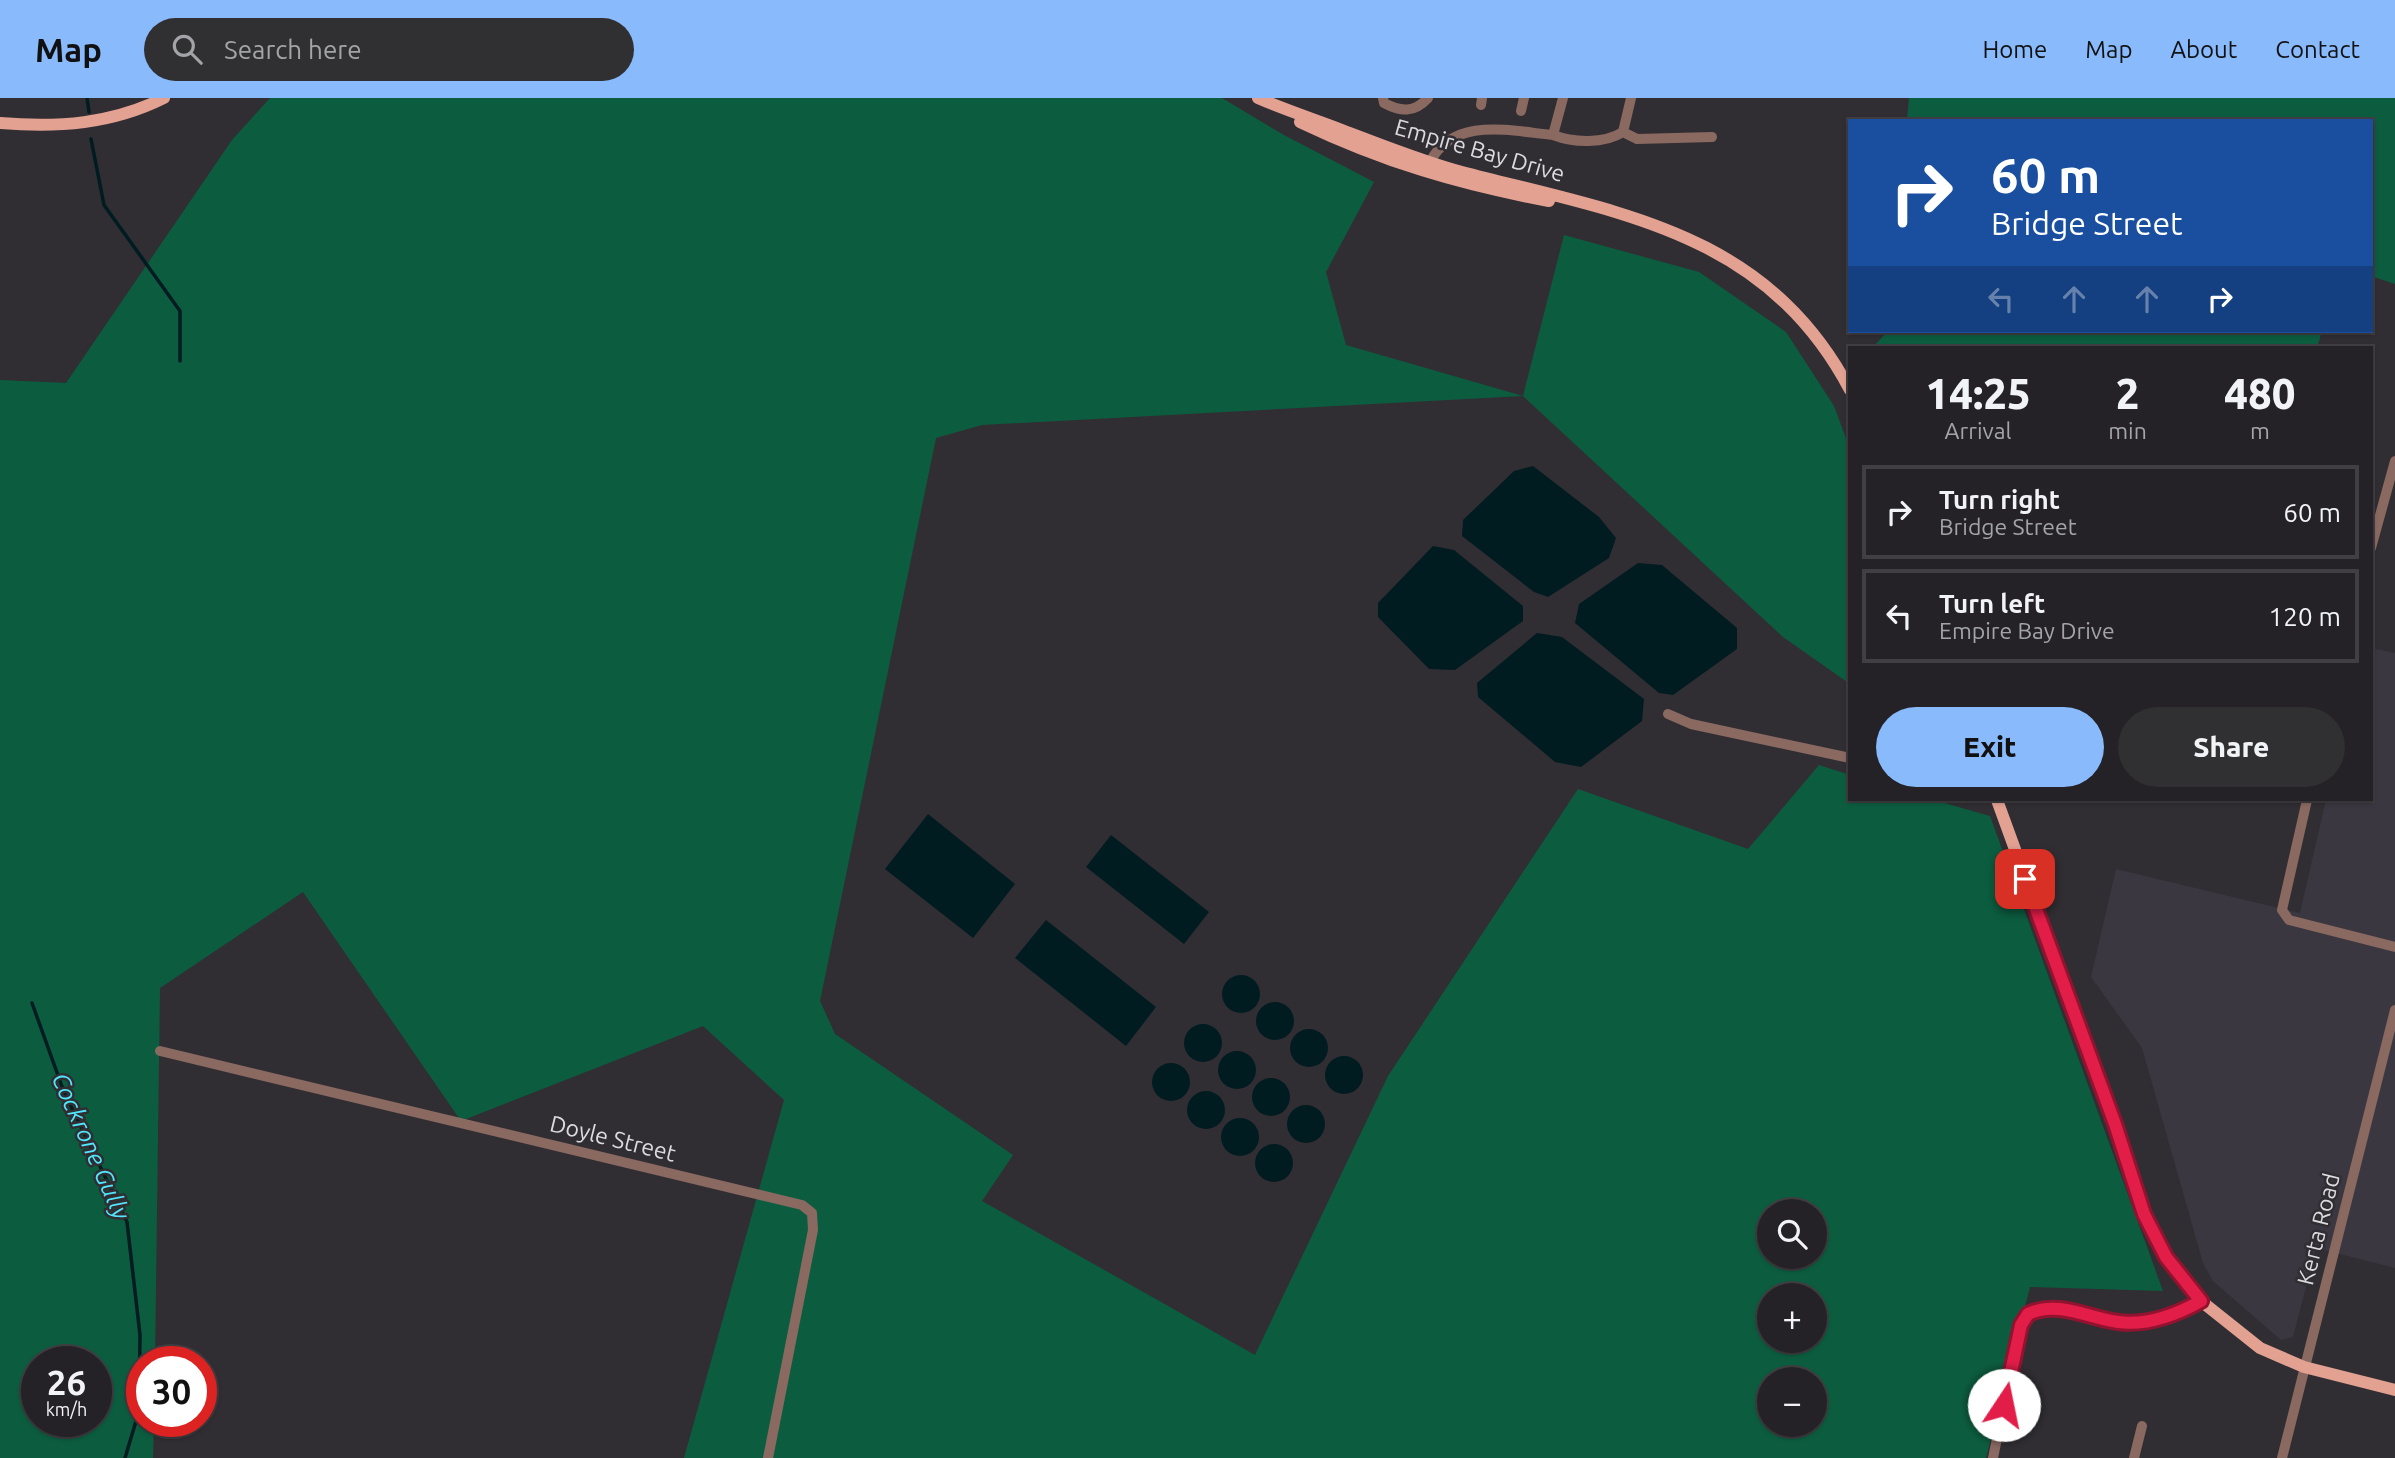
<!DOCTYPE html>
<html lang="en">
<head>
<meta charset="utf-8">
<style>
	:root { --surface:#242226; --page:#302f32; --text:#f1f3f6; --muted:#a3a4a7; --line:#413f43; --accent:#89bafc }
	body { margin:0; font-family:Ubuntu,sans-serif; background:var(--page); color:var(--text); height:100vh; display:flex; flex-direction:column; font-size:26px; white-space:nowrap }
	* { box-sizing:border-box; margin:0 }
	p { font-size:23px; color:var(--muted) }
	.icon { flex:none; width:38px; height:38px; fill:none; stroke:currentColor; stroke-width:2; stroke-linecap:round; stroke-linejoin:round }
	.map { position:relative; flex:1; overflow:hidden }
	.drawer { position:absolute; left:1848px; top:248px; width:525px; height:455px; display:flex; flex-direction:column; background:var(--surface); border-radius:0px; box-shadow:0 2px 5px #0004,0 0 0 2px var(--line) }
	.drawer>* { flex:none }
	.top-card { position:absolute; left:1848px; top:21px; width:525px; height:214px; border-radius:0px; box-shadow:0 2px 5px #0004,0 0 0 2px var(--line); background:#1a4fa0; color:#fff; overflow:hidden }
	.buttons { position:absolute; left:1757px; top:1101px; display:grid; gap:14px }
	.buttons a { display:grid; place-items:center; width:70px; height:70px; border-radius:50%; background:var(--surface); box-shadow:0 2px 5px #0004,0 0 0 2px var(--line); font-size:35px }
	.speed { position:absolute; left:21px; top:1248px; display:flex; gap:14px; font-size:35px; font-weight:700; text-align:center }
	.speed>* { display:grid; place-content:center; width:91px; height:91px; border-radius:50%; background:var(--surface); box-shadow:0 2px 5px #0004,0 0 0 2px var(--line); line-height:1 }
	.speed small { font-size:18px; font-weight:400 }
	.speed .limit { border:10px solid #d22; background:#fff; color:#111 }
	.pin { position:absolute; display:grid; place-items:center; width:60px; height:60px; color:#fff; margin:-30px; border-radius:14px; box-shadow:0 4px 10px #0006 }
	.me { position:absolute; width:77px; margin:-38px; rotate:11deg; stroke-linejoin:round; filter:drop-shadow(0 0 5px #0008) }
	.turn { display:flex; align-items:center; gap:24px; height:147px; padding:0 28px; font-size:32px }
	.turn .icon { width:91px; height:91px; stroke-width:2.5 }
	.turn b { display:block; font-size:49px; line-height:60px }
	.lanes { display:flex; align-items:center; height:66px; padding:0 28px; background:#0003; justify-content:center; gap:35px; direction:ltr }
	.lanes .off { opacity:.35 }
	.eta { display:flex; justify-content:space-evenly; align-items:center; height:119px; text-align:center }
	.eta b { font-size:42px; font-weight:800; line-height:49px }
	.primary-button { display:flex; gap:14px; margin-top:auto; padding:14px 28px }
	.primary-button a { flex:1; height:80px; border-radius:42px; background:var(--accent); color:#111; font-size:28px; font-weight:800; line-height:80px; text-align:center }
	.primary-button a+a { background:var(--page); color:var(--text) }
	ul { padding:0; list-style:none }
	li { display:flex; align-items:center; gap:21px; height:94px; margin:0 14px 10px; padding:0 14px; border:4px solid var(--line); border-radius:0px }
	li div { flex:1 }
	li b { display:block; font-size:26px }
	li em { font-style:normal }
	header { display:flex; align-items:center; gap:42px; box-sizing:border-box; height:98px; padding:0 35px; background:var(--accent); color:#111 }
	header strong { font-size:33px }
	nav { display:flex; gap:38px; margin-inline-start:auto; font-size:24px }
	.search { width:490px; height:63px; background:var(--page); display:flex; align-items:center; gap:18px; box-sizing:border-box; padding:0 24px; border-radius:38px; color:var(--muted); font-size:26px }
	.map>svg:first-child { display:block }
	.built { fill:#3b3741 }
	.green { fill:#0c5d40; fill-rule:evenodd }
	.water { fill:#001c21 }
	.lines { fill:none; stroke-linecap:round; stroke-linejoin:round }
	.stream { stroke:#001c21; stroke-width:3.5 }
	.minor { stroke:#8a6961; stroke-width:10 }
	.major { stroke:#e3a192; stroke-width:12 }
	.route-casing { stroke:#92132f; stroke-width:18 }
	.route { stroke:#e11d48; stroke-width:12 }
	.labels { text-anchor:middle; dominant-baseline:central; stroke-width:5; stroke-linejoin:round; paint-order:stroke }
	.street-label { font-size:23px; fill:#dbdadd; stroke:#302e33 }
	.water-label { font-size:24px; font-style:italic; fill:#50e7fc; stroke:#302e33 }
</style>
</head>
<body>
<header>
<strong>Map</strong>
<div class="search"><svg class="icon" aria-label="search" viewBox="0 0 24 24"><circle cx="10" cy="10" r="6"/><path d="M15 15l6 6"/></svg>Search here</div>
<nav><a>Home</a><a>Map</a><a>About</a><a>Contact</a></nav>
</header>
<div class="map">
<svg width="2395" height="1360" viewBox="0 0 2395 1360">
	<rect width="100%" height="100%" fill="#302e33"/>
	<path class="built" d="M2371 550 2395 555V1170L2316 1150 2293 1239 2281 1242 2213 1183 2203 1165 2142 950 2091 879 2116 771 2300 815 2326 702H2371Z"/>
	<path class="green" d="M270 0H1222L1282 36 1374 84 1326 174 1346 247 1523 298 1564 137 1699 174 1786 234 1834 308 1850 351V586L1783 539 1523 298 982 327 936 340 820 903 835 936 1013 1057 982 1103 1255 1257 1388 978 1578 691 1748 751 1819 667 1850 677V702H1934L1990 718 2163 1193 2030 1189 1986 1360H684L784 1002 703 928 461 1023 303 794 160 890 155 1263 142 1264V1323H154L153 1360H0V282L66 285 232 42ZM1769 1113H1815V1158H1769ZM1769 1197H1815V1242H1769ZM37 1264H96V1323H37ZM1769 1281H1815V1326H1769Z
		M1909 0H2395V186L2371 178V23H1907Z
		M1888 233H2322L2317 250H1877L1875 247Z"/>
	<path class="water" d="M1533 368 1599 419 1616 440 1609 460 1548 499 1534 494 1462 438 1463 422 1514 373Z
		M1433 448 1454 452 1523 508V523L1455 572 1429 571 1378 519V505Z
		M1638 465 1662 467 1737 530V551L1673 597 1659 595 1575 525 1579 506Z
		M1537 535 1562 539 1644 601 1642 623 1581 669 1555 664 1478 599 1477 585Z
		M928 716 1015 786 973 840 885 771Z
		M1111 737 1209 814 1184 846 1086 769Z
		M1046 822 1156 909 1126 948 1015 860Z
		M1222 896a19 19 0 1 1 38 0a19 19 0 1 1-38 0Z
		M1256 923a19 19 0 1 1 38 0a19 19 0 1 1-38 0Z
		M1184 945a19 19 0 1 1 38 0a19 19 0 1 1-38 0Z
		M1290 950a19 19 0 1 1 38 0a19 19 0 1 1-38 0Z
		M1218 972a19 19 0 1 1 38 0a19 19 0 1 1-38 0Z
		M1325 977a19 19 0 1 1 38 0a19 19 0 1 1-38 0Z
		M1152 984a19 19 0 1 1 38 0a19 19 0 1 1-38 0Z
		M1252 999a19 19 0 1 1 38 0a19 19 0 1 1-38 0Z
		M1187 1012a19 19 0 1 1 38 0a19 19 0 1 1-38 0Z
		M1287 1026a19 19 0 1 1 38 0a19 19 0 1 1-38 0Z
		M1221 1039a19 19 0 1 1 38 0a19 19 0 1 1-38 0Z
		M1255 1065a19 19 0 1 1 38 0a19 19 0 1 1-38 0Z"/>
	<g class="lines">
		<path class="stream" d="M87 0 89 14
			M91 41 104 107 180 213V263
			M32 905 64 994 127 1124 140 1237 139 1313 125 1360"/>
		<path class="minor" d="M1383 0 1384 5C1401 14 1414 15 1428 0
			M1481 7 1482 0
			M1521 13 1524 0
			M1623 34 1637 41 1712 39
			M1553 37 1563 0
			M1430 64C1454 18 1510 33 1553 37 1574 45 1604 46 1623 34L1631 0
			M2371 450 2395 363
			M1668 616 1691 626 1850 660
			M2307 702 2282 812 2289 822 2395 849
			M160 953 802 1107 812 1115 813 1132 768 1360
			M1993 1360 2015 1253 2028 1216C2058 1202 2088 1220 2118 1224 2148 1228 2176 1218 2201 1203
			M2134 1360 2142 1328
			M2282 1360 2395 912"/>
		<path class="major" d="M1258 0C1285 12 1314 21 1342 32 1382 47 1421 63 1462 74 1619 115 1766 133 1850 292
			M1300 24C1384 64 1458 86 1549 103
			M0 25C58 30 112 26 164 0
			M1997 702 2115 1026 2144 1116 2166 1159 2201 1203 2260 1250 2304 1269 2395 1292"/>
	</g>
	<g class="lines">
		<g class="route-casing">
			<path id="route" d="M2004 1307 2021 1227 2028 1216C2058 1202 2088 1220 2118 1224 2148 1228 2176 1217 2201 1203L2166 1159 2144 1116 2115 1026 2025 781"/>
		</g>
		<use href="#route" class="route"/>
	</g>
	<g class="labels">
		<g class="street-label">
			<text transform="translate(1480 52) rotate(16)">Empire Bay Drive</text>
			<text transform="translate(613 1040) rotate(14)">Doyle Street</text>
			<text transform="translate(2318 1131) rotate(-76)">Kerta Road</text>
		</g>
		<g class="water-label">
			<text transform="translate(91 1048) rotate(66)">Cockrone Gully</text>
		</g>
	</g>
</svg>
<div class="buttons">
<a><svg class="icon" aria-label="search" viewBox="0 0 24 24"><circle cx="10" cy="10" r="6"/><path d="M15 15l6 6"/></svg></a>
<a>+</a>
<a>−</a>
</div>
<div class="speed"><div>26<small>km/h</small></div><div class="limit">30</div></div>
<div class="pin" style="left:2025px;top:781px;background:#d93025"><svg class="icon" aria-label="arrive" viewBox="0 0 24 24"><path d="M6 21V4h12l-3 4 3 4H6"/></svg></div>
<svg class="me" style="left:2004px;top:1307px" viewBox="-20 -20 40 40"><circle r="19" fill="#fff"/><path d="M0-13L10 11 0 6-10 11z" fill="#e11d48"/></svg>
<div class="top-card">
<div class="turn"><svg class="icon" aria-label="right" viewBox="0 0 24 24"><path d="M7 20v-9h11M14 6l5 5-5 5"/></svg><div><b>60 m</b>Bridge Street</div></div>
<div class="lanes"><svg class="icon off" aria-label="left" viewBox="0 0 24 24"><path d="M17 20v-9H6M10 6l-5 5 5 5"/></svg><svg class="icon off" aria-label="ahead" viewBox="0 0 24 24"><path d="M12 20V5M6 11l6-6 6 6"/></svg><svg class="icon off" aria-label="ahead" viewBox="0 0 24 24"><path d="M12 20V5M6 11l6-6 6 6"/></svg><svg class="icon" aria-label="right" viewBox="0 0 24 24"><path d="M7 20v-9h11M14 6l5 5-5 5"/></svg></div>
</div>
<section class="drawer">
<div class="eta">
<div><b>14:25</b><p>Arrival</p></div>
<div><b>2</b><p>min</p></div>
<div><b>480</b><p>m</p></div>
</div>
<ul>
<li><svg class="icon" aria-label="right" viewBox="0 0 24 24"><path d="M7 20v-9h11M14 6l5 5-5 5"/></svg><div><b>Turn right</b><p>Bridge Street</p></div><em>60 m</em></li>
<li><svg class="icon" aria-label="left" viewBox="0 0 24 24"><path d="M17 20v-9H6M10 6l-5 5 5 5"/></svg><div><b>Turn left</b><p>Empire Bay Drive</p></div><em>120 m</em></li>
</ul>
<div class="primary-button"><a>Exit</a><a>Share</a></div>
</section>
</div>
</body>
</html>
